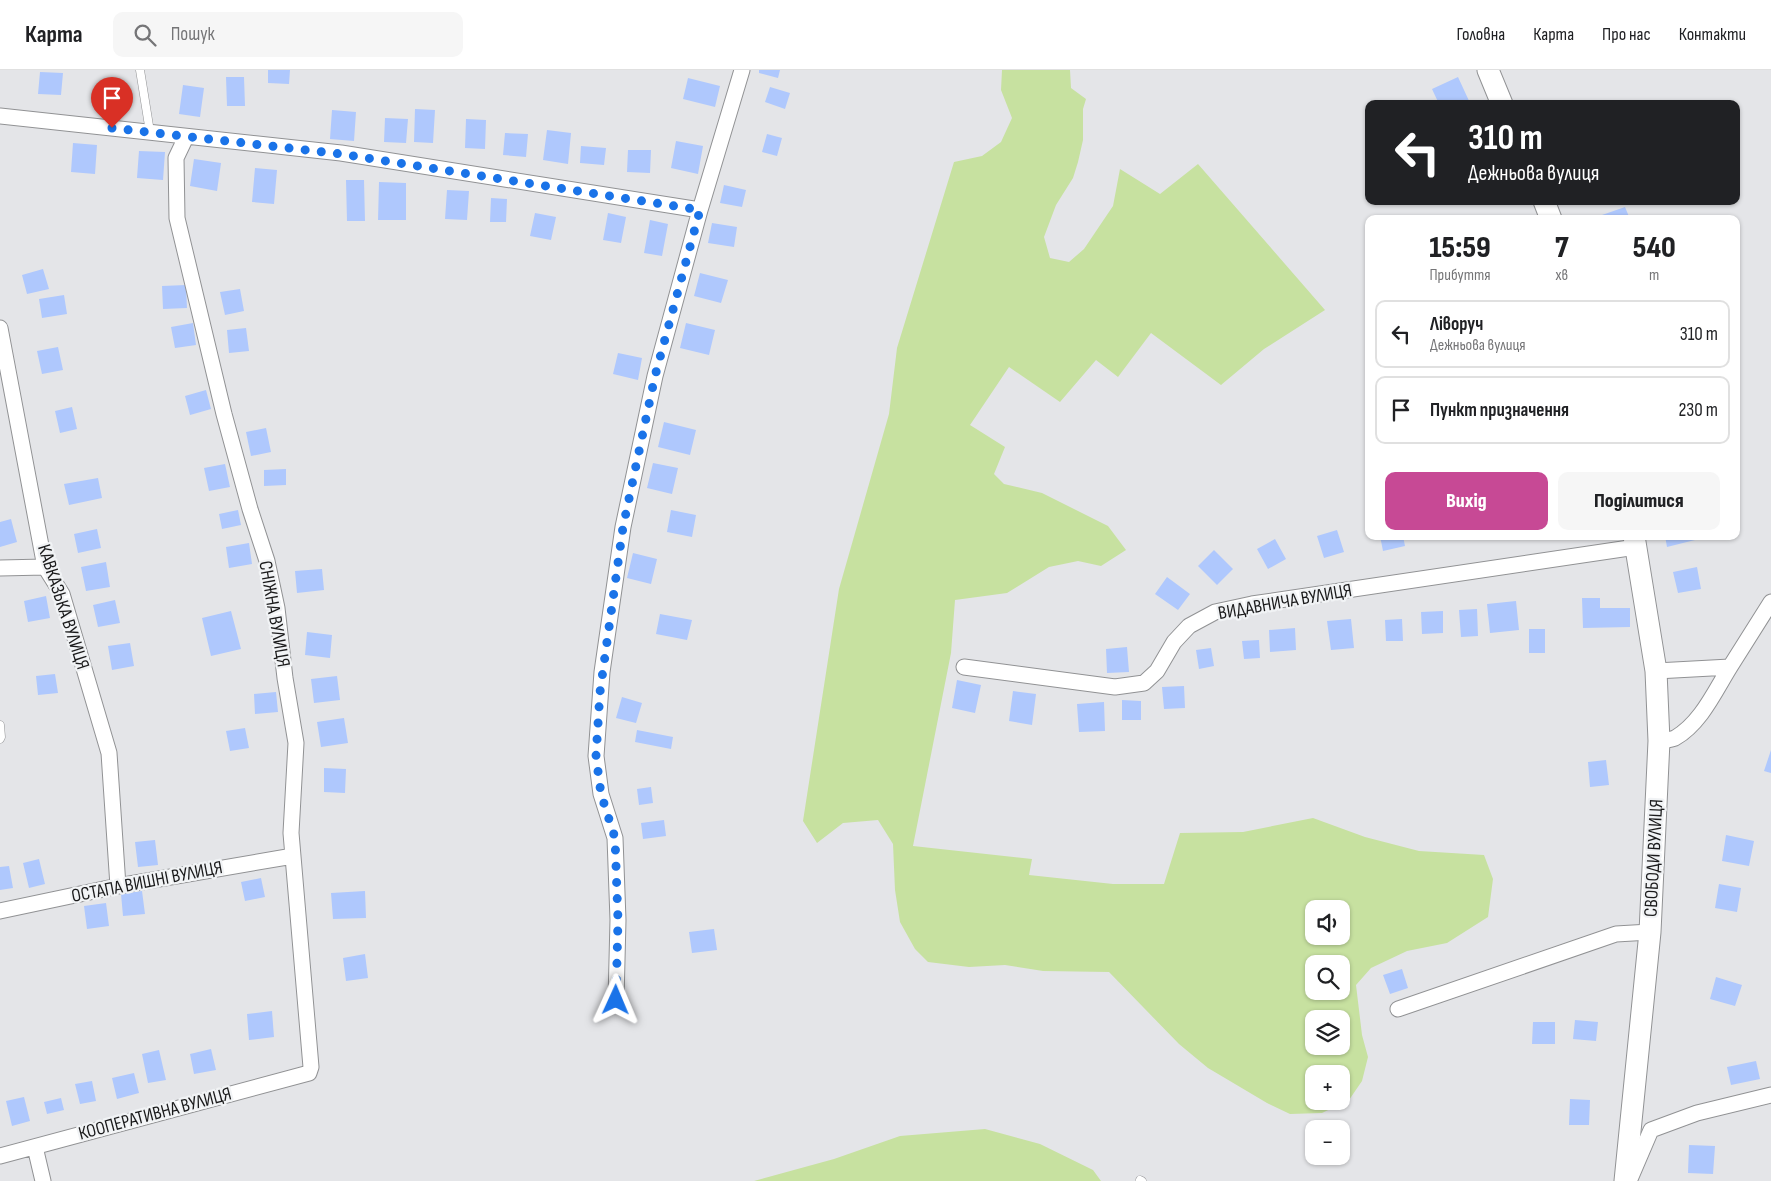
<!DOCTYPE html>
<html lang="uk">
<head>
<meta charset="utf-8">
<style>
	:root { --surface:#fff; --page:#f6f6f6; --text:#202124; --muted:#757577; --line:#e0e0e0; --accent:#c74995 }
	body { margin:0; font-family:"Sofia Sans Condensed",sans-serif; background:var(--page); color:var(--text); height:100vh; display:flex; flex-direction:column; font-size:19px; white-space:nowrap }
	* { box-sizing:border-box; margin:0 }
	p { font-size:16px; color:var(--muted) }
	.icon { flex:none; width:28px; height:28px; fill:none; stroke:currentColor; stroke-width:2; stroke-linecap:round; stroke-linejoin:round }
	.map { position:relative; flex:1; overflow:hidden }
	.side { position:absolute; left:1365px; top:145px; width:375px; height:325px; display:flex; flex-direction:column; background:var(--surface); border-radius:10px; box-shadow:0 1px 4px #0004 }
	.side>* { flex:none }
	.hud { position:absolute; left:1365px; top:30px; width:375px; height:105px; border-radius:10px; box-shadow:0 1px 4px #0004; background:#202124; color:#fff; overflow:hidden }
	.controls { position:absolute; left:1305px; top:830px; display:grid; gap:10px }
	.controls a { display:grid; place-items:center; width:45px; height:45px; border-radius:10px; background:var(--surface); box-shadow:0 1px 4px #0004; font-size:25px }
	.pin { position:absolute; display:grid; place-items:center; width:42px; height:42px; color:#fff; margin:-51px -21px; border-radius:50% 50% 50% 0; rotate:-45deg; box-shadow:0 0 5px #0007 }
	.pin .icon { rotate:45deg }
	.me { position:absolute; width:55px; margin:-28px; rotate:1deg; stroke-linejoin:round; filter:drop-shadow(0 0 4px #0008) }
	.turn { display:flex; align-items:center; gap:18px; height:105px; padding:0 20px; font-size:22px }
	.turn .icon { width:65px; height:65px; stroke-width:2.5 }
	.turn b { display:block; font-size:35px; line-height:42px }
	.eta { display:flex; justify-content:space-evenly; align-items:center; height:85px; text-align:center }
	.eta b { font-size:30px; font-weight:800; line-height:35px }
	.primary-button { display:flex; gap:10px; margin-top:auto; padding:10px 20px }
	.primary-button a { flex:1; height:58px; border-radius:10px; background:var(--accent); color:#fff; font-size:20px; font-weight:800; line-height:58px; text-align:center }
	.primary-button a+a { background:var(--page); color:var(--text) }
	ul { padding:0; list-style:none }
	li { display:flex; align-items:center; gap:15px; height:68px; margin:0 10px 8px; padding:0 10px; border:2px solid var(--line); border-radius:10px }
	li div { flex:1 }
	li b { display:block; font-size:19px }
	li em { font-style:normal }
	header { display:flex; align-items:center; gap:30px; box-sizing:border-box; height:70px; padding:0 25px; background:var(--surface); border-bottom:1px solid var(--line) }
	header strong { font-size:24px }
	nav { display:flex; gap:28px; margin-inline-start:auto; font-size:18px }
	.search { width:350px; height:45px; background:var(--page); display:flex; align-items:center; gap:12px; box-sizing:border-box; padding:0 18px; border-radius:10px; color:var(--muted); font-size:19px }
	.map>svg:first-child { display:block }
	.green { fill:#c7e1a0; fill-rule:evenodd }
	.building { fill:#afc8fd }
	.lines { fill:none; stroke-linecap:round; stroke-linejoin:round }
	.lane-casing { stroke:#919294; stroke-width:9 }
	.street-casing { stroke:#919294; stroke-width:17 }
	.secondary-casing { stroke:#919294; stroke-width:23 }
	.lane { stroke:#fff; stroke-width:8 }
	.street { stroke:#fff; stroke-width:15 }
	.secondary { stroke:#fff; stroke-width:21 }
	.route { stroke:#1a73e8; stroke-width:9; stroke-dasharray:0 16.2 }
	.labels { text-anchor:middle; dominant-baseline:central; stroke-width:4.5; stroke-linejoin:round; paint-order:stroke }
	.street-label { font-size:19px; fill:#1a1a1b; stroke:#f1f3f5 }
</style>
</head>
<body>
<header>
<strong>Карта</strong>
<div class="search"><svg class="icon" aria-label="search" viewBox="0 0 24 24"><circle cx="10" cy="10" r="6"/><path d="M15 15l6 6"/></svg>Пошук</div>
<nav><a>Головна</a><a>Карта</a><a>Про нас</a><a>Контакти</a></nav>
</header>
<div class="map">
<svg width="1771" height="1111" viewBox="0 0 1771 1111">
	<rect width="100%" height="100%" fill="#e4e5e8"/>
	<path class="green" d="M1002 0H1070L1071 18 1086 29 1083 39V70L1078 92 1073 108 1056 135 1044 167 1050 188 1069 192 1084 179 1113 136 1120 99 1160 124 1198 94 1325 240 1264 279 1221 315 1151 263 1118 307 1096 290 1060 332 1009 297 970 355 1005 377 994 404 1004 414 1042 423 1108 456 1126 480 1101 496 1078 491 1049 497 1007 523 955 530 951 583 913 776 1032 789 1029 805 1113 814H1164L1180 763 1243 762 1313 748 1365 767 1419 781 1484 785 1493 809 1488 847 1447 873 1407 881 1371 898 1356 915 1362 965 1368 987 1362 1011 1349 1030 1322 1043 1290 1044 1267 1033 1208 998 1179 974 1109 902 1043 901 1005 895 969 897 928 892 915 879 900 852 895 820 893 774 878 750 843 753 817 773 803 751 839 519 889 344 897 278 954 92 982 86 1001 72 1012 48 1001 20ZM1314 839H1341V866H1314ZM1314 894H1341V921H1314ZM1314 949H1341V976H1314ZM1314 1004H1341V1031H1314Z
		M985 1059 1040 1074 1093 1100 1101 1111H754L834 1089 900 1066Z"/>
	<path class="building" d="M268 0H290L289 14 268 13Z
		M759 0H780L778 8 759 3Z
		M40 2 63 3 61 25 38 24Z
		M226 7H244L245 36H227Z
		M1458 7 1470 33 1439 34 1432 19Z
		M688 8 720 16 715 37 683 29Z
		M183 15 204 18 200 47 179 44Z
		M102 16 122 17 121 38 101 37Z
		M770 17 790 23 785 39 765 32Z
		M415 39 435 40 433 73 414 72Z
		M332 40 356 42 354 71 330 69Z
		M385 48 408 49 406 73 384 72Z
		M466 49 486 50 485 79 465 78Z
		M547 60 571 63 568 94 543 90Z
		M505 63 528 64 526 87 503 85Z
		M767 64 782 68 777 86 762 82Z
		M676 71 703 76 698 104 671 98Z
		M73 73 97 75 95 104 71 102Z
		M581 76 606 78 604 95 580 93Z
		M628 80H651L650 103 627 102Z
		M139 81 165 82 163 110 137 108Z
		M194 89 221 93 217 121 190 116Z
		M255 98 277 100 274 134 252 132Z
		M346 110H364L365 151H347Z
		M379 112 406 113V150H378Z
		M724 115 746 120 742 137 720 133Z
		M447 120 469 121 467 150 445 149Z
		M491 128 507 129 506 152H490Z
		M1625 137 1630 149H1603L1602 145Z
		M535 143 556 147 551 170 530 166Z
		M608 143 626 147 621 173 603 170Z
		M650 150 668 154 662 186 644 183Z
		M712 153 737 157 734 177 708 173Z
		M43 199 49 219 27 224 22 205Z
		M700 203 728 210 721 233 694 226Z
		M186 215 187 238 163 239 162 216Z
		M240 219 244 241 225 245 220 222Z
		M64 225 67 244 42 248 39 229Z
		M193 253 196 275 175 278 171 257Z
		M686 253 715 260 709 285 680 278Z
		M246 258 249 281 229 283 227 260Z
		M58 277 63 300 42 304 37 281Z
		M618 283 642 288 638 310 613 304Z
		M206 320 211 339 190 345 185 326Z
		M72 337 77 359 60 363 55 341Z
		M664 352 696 360 690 385 658 377Z
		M266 358 271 382 251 386 246 362Z
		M653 393 678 398 672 424 647 418Z
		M225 394 230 417 209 421 204 398Z
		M286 399V415L264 416V400Z
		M98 408 102 428 69 435 64 414Z
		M238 440 241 455 222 459 219 444Z
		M671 440 696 445 692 467 667 462Z
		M11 449 17 472 0 477V452Z
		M97 459 101 478 78 483 74 464Z
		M1337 460 1344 482 1324 488 1317 466Z
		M1380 466H1403L1405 476 1383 481Z
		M1665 466H1698L1699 469 1667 477Z
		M1275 469 1286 489 1268 499 1257 479Z
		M249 473 252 494 229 498 226 477Z
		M1214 480 1233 499 1217 515 1198 496Z
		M633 483 657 489 651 514 627 508Z
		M106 492 110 517 86 521 81 497Z
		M1697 497 1701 519 1678 523 1673 502Z
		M322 499 324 520 297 523 295 501Z
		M1167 507 1190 524 1178 540 1155 524Z
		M46 526 50 548 28 552 24 531Z
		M1582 528H1600V538H1630V557L1583 558Z
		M115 530 120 553 98 557 93 535Z
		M1516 531 1519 560 1490 563 1487 534Z
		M1477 539 1478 566 1461 567 1459 540Z
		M231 541 241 579 211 586 202 548Z
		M1443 541V563L1422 564 1421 542Z
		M660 544 692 550 687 570 656 564Z
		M1351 549 1354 578 1331 580 1327 551Z
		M1402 549 1403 571H1386L1385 550Z
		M1295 558 1296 580 1270 582 1269 560Z
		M1529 559H1545V583H1529Z
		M307 562 332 565 330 588 305 585Z
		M1259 570 1260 588 1244 589 1242 571Z
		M130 573 134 596 112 600 108 576Z
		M1127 577 1129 602 1107 603 1106 579Z
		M1211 578 1214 596 1199 599 1196 580Z
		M55 604 58 623 38 625 36 606Z
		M337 606 340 630 314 633 311 609Z
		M957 610 981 615 975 643 952 638Z
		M1184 616 1185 638 1164 639 1162 617Z
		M1013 621 1036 624 1032 655 1009 651Z
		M276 622 278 642 255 644 254 624Z
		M622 627 642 633 636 653 616 648Z
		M1122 630 1141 631V650H1122Z
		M1104 632 1105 661 1079 662 1077 634Z
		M344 648 348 673 321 677 317 652Z
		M245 658 249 678 230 681 226 661Z
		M637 660 673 667 671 679 635 672Z
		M1771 680V703L1764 701Z
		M1606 690 1609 715 1590 717 1588 692Z
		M324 698 346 699 345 723 324 722Z
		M651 717 653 733 639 735 637 719Z
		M664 750 666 766 643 769 641 753Z
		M1726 765 1754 771 1749 796 1722 791Z
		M155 770 158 795 138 797 135 772Z
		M39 789 45 814 29 818 23 793Z
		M9 796 13 818 0 820V797Z
		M261 808 265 827 245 831 241 812Z
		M1719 814 1741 818 1737 842 1715 838Z
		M142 821 145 844 123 846 121 824Z
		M365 821 366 848 333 849 331 823Z
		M106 833 109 856 87 859 84 836Z
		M714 859 717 880 692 883 689 862Z
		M365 884 368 908 346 911 343 888Z
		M1402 899 1408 918 1390 924 1383 905Z
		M1716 907 1742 915 1735 936 1710 929Z
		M272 941 274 967 249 970 247 944Z
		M1575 950 1598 952 1596 971 1573 969Z
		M1533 952H1555V974H1532Z
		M211 979 216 1000 194 1004 190 984Z
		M159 980 166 1010 148 1013 142 984Z
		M1756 991 1760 1009 1731 1015 1727 997Z
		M134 1003 139 1023 117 1029 112 1008Z
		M92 1011 96 1031 80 1034 75 1014Z
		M24 1027 30 1051 12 1056 6 1031Z
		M61 1028 64 1040 47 1044 44 1032Z
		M1570 1029 1590 1030 1589 1055H1569Z
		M1689 1075 1715 1076 1713 1104 1688 1103Z"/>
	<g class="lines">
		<g class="lane-casing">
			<path id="lane" d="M140 0 150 62
				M0 655 1 667 0 669
				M1140 1110 1142 1111"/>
		</g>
		<g class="street-casing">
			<path id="street" d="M0 46 341 83 700 140
				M0 258 45 497 62 524 109 683 118 816
				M0 498 45 497
				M964 597 1115 617 1144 613 1157 601 1174 572 1189 556 1215 542 1252 534 1636 477
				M1656 601 1730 597 1771 532
				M1659 671C1664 670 1670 670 1675 668 1701 653 1715 621 1730 597
				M0 841 118 816 293 786
				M616 930 618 850 615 768 601 724 596 686 602 602 623 457 655 306 700 140 742 0
				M1398 939 1616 864 1650 862
				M35 1077 43 1111
				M0 1086 309 1003 311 997 291 763 296 673 285 608 277 538 267 491 250 439 224 344 177 148 176 88 186 67
				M1630 1109 1651 1060 1697 1043 1771 1025"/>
		</g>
		<g class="secondary-casing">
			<path id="secondary" d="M1488 0 1502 34
				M1544 131 1551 149
				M1625 1111 1650 862 1659 671 1656 601 1634 466"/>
		</g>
		<use href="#lane" class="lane"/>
		<use href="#street" class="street"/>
		<use href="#secondary" class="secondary"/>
	</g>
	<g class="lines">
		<path class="route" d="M112 58 341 84 700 140 655 306 623 457 600 622 596 686 601 724 615 768 618 850 616 930"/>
	</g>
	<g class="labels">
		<g class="street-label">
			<text transform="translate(1285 532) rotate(-10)">ВИДАВНИЧА ВУЛИЦЯ</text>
			<text transform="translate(63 537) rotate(72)">КАВКАЗЬКА ВУЛИЦЯ</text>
			<text transform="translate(274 544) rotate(80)">СНІЖНА ВУЛИЦЯ</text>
			<text transform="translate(1654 788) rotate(-87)">СВОБОДИ ВУЛИЦЯ</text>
			<text transform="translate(147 812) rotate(-11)">ОСТАПА ВИШНІ ВУЛИЦЯ</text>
			<text transform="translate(155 1044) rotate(-15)">КООПЕРАТИВНА ВУЛИЦЯ</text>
		</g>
	</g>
</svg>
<div class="controls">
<a><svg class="icon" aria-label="sound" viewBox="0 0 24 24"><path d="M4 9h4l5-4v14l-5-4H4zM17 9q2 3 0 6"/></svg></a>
<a><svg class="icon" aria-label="search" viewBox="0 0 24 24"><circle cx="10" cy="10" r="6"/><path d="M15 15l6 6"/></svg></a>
<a><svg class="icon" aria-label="layers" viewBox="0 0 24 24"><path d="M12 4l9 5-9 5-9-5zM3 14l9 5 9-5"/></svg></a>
<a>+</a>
<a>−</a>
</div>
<div class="pin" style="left:112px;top:58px;background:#d93025"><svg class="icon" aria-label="arrive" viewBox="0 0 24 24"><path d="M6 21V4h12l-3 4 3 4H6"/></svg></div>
<svg class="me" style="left:616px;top:930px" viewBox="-20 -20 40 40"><path d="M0-17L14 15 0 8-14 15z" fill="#1a73e8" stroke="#fff" stroke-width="4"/></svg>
<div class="hud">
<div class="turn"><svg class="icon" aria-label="left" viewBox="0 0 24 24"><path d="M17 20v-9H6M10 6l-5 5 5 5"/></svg><div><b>310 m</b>Дежньова вулиця</div></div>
</div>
<section class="side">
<div class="eta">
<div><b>15:59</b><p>Прибуття</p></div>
<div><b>7</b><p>хв</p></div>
<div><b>540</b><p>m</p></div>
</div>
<ul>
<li><svg class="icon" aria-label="left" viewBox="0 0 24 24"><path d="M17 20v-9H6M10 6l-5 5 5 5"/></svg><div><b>Ліворуч</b><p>Дежньова вулиця</p></div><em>310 m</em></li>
<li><svg class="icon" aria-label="arrive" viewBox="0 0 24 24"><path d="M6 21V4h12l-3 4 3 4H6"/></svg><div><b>Пункт призначення</b></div><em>230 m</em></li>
</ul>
<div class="primary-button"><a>Вихід</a><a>Поділитися</a></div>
</section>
</div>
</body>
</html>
